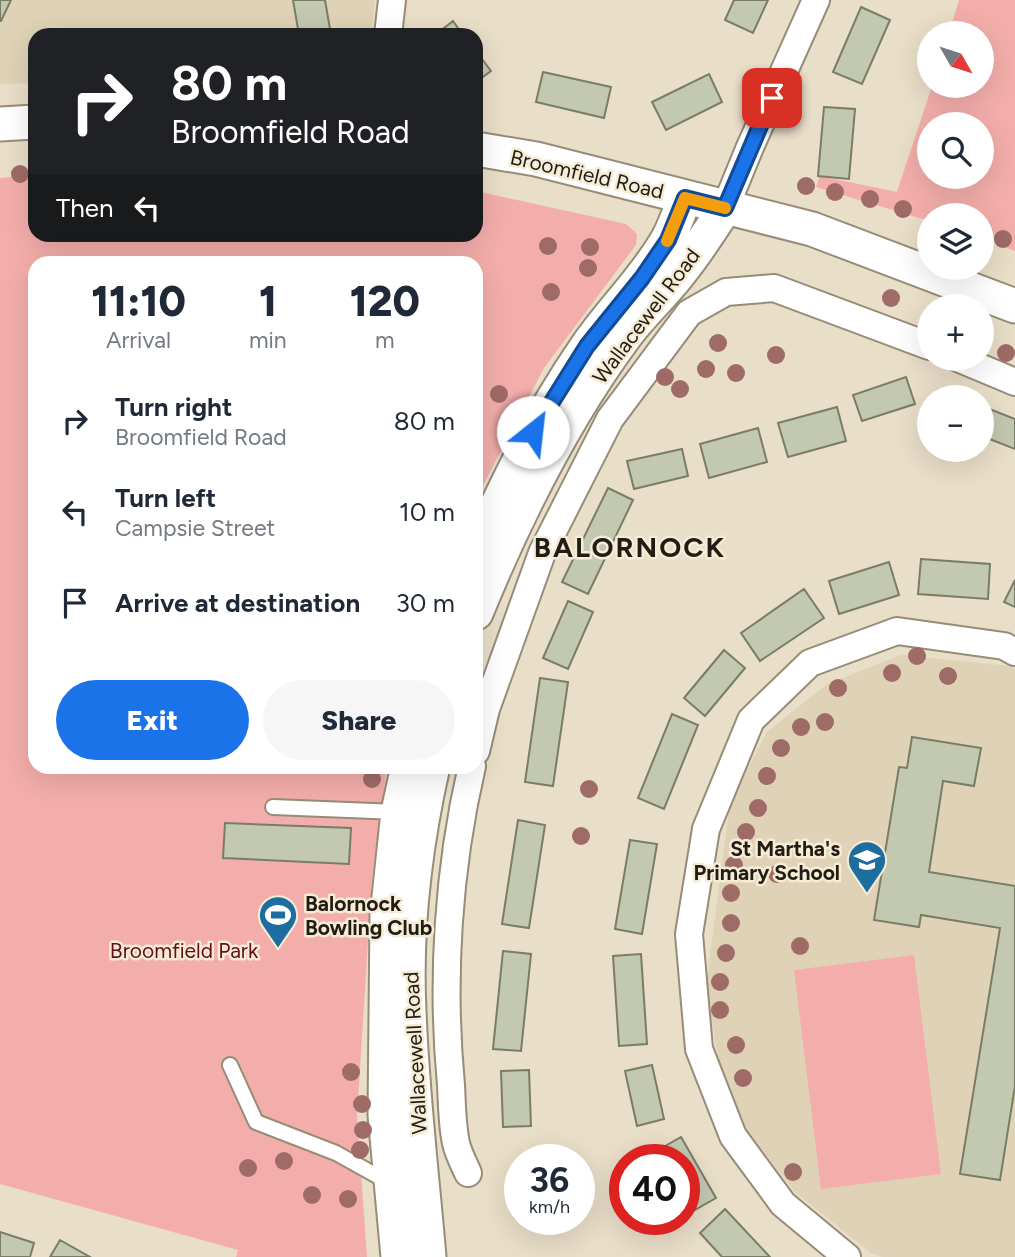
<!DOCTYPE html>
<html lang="en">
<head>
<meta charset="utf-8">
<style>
	:root { --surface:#fff; --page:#f6f6f7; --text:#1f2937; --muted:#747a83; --accent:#1a73e8 }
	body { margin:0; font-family:Figtree,sans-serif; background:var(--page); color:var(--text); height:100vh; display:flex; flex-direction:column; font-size:26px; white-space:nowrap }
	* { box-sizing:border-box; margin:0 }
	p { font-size:23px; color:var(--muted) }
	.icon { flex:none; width:38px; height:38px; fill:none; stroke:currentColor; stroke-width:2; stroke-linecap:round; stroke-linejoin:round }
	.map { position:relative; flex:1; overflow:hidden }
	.panel { position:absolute; left:28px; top:256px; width:455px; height:518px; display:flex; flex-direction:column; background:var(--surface); border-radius:21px; box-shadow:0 7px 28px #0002 }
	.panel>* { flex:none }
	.hud { position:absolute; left:28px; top:28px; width:455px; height:214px; border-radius:21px; box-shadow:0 7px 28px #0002; background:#202124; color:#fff; overflow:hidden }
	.needle { width:46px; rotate:129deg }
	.controls { position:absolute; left:917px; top:21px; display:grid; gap:14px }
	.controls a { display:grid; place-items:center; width:77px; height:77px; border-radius:50%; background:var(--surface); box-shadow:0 7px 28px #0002; font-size:35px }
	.speed { position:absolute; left:504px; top:1144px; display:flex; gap:14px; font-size:35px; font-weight:700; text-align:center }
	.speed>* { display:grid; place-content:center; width:91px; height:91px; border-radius:50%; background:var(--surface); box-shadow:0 7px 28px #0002; line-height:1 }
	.speed small { font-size:18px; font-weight:400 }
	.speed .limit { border:10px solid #d22; background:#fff; color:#111 }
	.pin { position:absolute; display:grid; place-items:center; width:60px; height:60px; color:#fff; margin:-30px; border-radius:14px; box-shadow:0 4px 10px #0006 }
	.me { position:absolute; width:77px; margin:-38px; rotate:29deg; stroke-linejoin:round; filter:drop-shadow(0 0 5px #0008) }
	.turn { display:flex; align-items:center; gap:24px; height:147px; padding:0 28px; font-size:32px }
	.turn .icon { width:91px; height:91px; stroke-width:2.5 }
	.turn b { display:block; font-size:49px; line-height:60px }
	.then { display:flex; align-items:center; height:66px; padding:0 28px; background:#0003; gap:14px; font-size:26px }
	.eta { display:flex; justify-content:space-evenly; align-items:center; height:119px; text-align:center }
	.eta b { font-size:42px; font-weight:800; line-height:49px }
	.action { display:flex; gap:14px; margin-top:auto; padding:14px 28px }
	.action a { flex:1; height:80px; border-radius:42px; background:var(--accent); color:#fff; font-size:28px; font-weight:800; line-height:80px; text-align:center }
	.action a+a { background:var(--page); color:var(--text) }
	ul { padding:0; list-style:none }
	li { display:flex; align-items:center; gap:21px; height:91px; padding:0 28px }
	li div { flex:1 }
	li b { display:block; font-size:26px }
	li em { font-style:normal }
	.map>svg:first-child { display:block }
	.built { fill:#e0d2b6 }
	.green { fill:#f3aeab; fill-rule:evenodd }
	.building { fill:#c3c8b1; stroke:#797d68; stroke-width:2 }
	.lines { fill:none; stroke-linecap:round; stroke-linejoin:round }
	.service-casing { stroke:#968c78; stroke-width:18 }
	.minor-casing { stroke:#968c78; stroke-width:30 }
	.tertiary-casing { stroke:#968c78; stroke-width:37 }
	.service { stroke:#fff; stroke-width:14 }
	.minor { stroke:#fff; stroke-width:26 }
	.tertiary { stroke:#fff; stroke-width:33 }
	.tree { fill:#9f6b67 }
	.route-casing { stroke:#114b97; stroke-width:18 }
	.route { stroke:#1a73e8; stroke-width:12 }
	.slow { stroke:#f59e0b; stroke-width:12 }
	.labels { text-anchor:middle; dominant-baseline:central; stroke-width:5; stroke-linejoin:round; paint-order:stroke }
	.street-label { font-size:21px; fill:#211d15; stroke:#f6ebd5 }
	.poi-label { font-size:21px; font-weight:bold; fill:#211d15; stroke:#f6ebd5; text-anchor:end }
	.park-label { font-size:21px; fill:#630d17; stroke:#f6ebd5 }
	.district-label { font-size:28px; font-weight:bold; letter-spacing:2px; fill:#211d15; stroke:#f6ebd5 }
</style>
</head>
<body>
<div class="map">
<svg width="1015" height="1257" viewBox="0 0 1015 1257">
	<rect width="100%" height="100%" fill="#e9dec8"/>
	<path class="built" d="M0 0H375L371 35H35V83L0 84Z
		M901 655 1010 666 1015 669V1257H882L871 1253 796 1193 747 1130 720 1070 706 987 730 802 767 732 827 684Z"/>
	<path class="green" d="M959 0H1015V251L982 238V215H929V221L816 187 820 176 897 192 932 86H982V33H949ZM929 124H982V177H929Z
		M35 175V234H476V191L626 224 637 234 636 245 544 368 476 499V262H35V766L387 767 372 879 357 1116 367 1257H236L238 1250 0 1184V178Z
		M914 955 941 1174 821 1189 794 970Z"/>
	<path class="building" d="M0 0H11L1 21H0Z
		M293 0H325L331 35H299Z
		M734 0H768L753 33 725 20Z
		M861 7 890 20 862 84 833 72Z
		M453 21 463 35H435Z
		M476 51 491 71 476 82Z
		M543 72 611 87 604 118 536 102Z
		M709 74 722 102 666 130 652 102Z
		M824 107 855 109 849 179 818 176Z
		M906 377 915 404 862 421 853 395Z
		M944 391 960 397H942Z
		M982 406 1015 419V449L982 436Z
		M837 407 846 441 788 457 778 423Z
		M758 428 767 462 709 478 700 444Z
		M682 449 688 476 634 489 627 461Z
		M608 488 633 500 588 594 562 582Z
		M921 559 990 564 988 599 918 594Z
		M889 562 899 595 839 614 829 581Z
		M1015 580V607L1004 602Z
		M804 589 824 618 760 661 741 633Z
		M568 601 593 612 568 669 543 658Z
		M724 650 745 668 705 716 684 698Z
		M540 678 568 682 553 786 525 782Z
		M672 714 698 725 664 809 638 798Z
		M912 737 981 748 974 786 943 781 929 872 1015 886V1086L1000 1180 960 1174 1000 928 921 915 919 927 874 920 899 767 907 768Z
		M518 820 545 825 529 928 502 924Z
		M225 823 351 828 349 864 223 858Z
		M630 840 657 844 642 934 615 929Z
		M503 951 531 954 521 1051 493 1049Z
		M641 954 647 1044 619 1046 613 956Z
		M652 1065 664 1119 637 1126 625 1071Z
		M529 1070 531 1126 503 1127 501 1071Z
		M681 1137 716 1198 686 1215 684 1160H655L651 1154Z
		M725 1209 770 1257H722L700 1233Z
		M0 1232 34 1243 30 1257H0Z
		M60 1240 90 1257H50Z"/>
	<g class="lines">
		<g class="service-casing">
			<path id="service" d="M273 807 398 812
				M230 1065 256 1122 336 1153 388 1182"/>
		</g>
		<g class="minor-casing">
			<path id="minor" d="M388 35 392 0
				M725 208 750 147 816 0
				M960 359 1015 382
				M476 751 486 709 542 553 610 419 689 313 726 292 774 288 929 346
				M468 1173C464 1164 458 1153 456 1143 452 1125 452 1104 451 1085 441 980 448 869 472 766
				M847 1257 783 1204 733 1136 699 1049 689 934 706 829 751 720 810 663 897 631 1004 646 1015 652"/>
		</g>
		<g class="tertiary-casing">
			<path id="tertiary" d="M0 124 35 122
				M476 149 536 159 812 229 1015 306
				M476 552C507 481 541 413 585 349 610 312 643 281 666 242 674 229 679 212 685 198
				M476 613C516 515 563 420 626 335 643 312 665 293 682 270 698 250 711 229 725 208
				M398 1257 385 1115 387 916 398 812 408 766
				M429 1257C422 1175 412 1093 409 1011 405 930 415 846 433 766"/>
		</g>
		<use href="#service" class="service"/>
		<use href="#minor" class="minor"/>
		<use href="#tertiary" class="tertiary"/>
	</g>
	<g class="tree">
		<circle cx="20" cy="174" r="9"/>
		<circle cx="806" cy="186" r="9"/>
		<circle cx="835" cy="192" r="9"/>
		<circle cx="870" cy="199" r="9"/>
		<circle cx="903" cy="209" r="9"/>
		<circle cx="1003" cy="239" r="9"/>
		<circle cx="548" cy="246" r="9"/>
		<circle cx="590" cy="247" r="9"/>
		<circle cx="588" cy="268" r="9"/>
		<circle cx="551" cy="292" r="9"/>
		<circle cx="891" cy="298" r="9"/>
		<circle cx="718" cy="343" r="9"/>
		<circle cx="1006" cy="353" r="9"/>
		<circle cx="776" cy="355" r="9"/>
		<circle cx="706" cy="369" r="9"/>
		<circle cx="736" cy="373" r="9"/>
		<circle cx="665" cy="377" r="9"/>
		<circle cx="680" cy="389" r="9"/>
		<circle cx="499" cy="394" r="9"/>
		<circle cx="917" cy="656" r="9"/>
		<circle cx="892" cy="673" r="9"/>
		<circle cx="948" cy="676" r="9"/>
		<circle cx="838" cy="688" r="9"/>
		<circle cx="825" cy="722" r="9"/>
		<circle cx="801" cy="727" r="9"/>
		<circle cx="781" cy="748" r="9"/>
		<circle cx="767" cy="776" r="9"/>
		<circle cx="372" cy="779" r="9"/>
		<circle cx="589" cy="789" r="9"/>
		<circle cx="758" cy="808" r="9"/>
		<circle cx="746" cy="832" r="9"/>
		<circle cx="581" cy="836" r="9"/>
		<circle cx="734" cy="865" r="9"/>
		<circle cx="777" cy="874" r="9"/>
		<circle cx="731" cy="893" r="9"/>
		<circle cx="731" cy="923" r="9"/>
		<circle cx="800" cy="946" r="9"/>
		<circle cx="726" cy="953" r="9"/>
		<circle cx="720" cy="982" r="9"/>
		<circle cx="720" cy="1010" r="9"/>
		<circle cx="736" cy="1045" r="9"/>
		<circle cx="351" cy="1072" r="9"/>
		<circle cx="743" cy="1078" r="9"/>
		<circle cx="362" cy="1104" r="9"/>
		<circle cx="363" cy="1130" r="9"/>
		<circle cx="360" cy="1150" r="9"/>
		<circle cx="284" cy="1161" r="9"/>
		<circle cx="248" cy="1168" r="9"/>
		<circle cx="793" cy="1172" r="9"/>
		<circle cx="312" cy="1195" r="9"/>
		<circle cx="348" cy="1199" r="9"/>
	</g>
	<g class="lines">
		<g class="route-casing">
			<path id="route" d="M533 432 587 346 642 278 668 240 685 198 725 208 772 98"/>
		</g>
		<use href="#route" class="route"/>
		<path class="slow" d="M667 241 685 198 725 208"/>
	</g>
	<defs>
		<g id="school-pin" transform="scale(2.0125)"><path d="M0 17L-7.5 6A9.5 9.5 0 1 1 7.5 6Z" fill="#1d6d9f" stroke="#f6ebd5"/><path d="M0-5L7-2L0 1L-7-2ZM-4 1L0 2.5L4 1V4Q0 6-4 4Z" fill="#fff"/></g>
		<g id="stadium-pin" transform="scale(2.0125)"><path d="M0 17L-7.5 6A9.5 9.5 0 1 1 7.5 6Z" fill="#1d6d9f" stroke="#f6ebd5"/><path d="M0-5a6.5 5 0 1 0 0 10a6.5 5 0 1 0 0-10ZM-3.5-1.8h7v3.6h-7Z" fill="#fff"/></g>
	</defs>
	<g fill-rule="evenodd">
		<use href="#school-pin" x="867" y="860"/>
		<use href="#stadium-pin" x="278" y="915"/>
	</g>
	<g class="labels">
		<g class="street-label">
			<text transform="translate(587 174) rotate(13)">Broomfield Road</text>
			<text transform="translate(646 316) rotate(-53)">Wallacewell Road</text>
			<text transform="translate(415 1053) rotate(-93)">Wallacewell Road</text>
		</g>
		<g class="poi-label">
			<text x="840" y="848">St Martha's<tspan x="840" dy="24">Primary School</tspan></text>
			<text x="305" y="903" text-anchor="start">Balornock<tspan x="305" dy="24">Bowling Club</tspan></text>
		</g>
		<g class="park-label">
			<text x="184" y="950">Broomfield Park</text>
		</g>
		<g class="district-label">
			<text x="630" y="547">BALORNOCK</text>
		</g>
	</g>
</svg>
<div class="controls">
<a><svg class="needle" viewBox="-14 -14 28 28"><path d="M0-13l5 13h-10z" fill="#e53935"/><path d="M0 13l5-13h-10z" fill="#747a83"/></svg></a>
<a><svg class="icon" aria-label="search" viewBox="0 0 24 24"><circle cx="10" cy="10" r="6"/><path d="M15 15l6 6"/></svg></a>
<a><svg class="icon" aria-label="layers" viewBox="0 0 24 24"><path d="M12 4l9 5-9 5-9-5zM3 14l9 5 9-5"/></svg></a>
<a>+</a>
<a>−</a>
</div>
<div class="speed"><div>36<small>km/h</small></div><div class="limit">40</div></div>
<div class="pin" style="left:772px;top:98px;background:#d93025"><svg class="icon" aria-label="arrive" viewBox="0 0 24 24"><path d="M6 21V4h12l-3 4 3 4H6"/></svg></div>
<svg class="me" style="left:533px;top:432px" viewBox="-20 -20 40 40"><circle r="19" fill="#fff"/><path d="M0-13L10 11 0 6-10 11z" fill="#1a73e8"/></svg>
<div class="hud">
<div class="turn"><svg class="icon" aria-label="right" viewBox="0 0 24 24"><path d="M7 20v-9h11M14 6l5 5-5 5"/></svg><div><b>80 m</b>Broomfield Road</div></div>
<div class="then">Then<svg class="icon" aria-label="left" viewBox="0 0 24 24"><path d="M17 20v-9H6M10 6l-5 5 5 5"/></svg></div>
</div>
<section class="panel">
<div class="eta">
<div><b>11:10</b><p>Arrival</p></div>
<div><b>1</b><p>min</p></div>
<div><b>120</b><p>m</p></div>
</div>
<ul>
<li><svg class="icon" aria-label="right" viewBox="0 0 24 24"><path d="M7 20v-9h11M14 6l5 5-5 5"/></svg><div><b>Turn right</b><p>Broomfield Road</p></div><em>80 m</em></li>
<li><svg class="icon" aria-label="left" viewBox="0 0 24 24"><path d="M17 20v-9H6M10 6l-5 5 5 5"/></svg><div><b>Turn left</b><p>Campsie Street</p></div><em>10 m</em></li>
<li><svg class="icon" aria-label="arrive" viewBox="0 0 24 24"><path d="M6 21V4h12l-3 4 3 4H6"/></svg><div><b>Arrive at destination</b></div><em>30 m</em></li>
</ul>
<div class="action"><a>Exit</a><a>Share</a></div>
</section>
</div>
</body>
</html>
